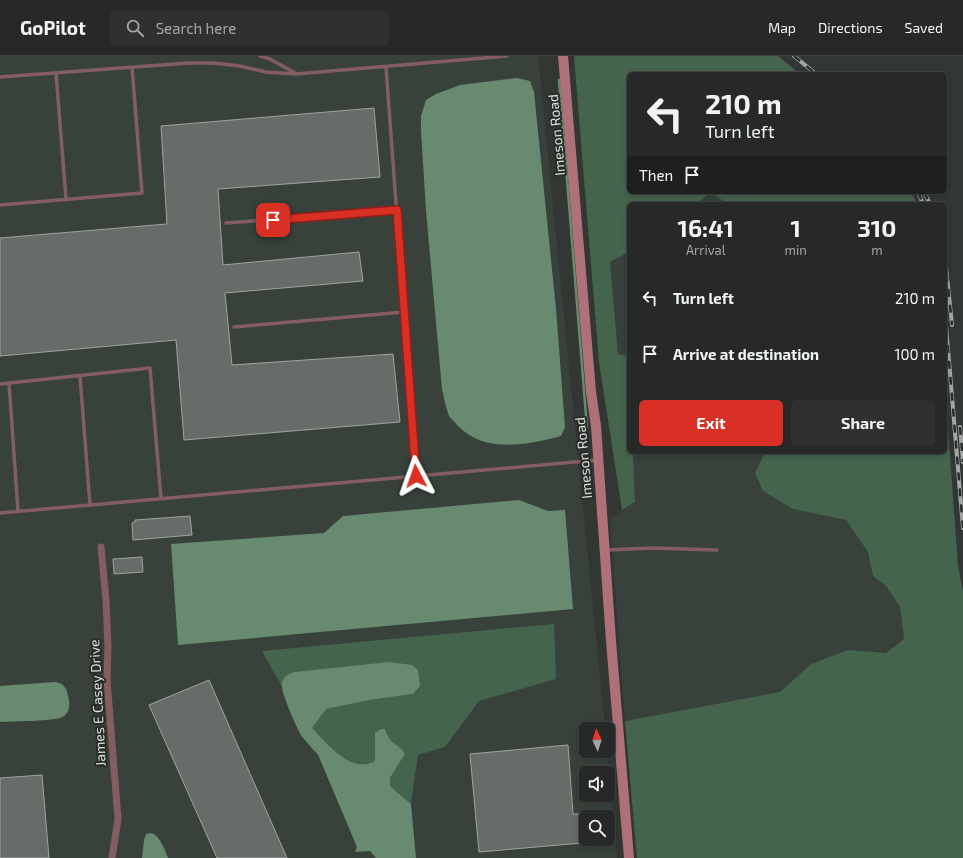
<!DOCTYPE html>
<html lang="en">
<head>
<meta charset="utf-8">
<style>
	:root { --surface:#262927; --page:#2e312f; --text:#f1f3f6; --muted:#a4a6a7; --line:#424544; --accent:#d93025 }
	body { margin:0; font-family:"Exo 2",sans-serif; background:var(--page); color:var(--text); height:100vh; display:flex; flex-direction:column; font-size:15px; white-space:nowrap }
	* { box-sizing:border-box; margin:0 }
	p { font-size:13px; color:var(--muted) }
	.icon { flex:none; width:22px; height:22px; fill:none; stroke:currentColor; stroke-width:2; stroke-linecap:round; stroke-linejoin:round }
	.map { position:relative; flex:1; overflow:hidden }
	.sheet { position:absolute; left:627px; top:146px; width:320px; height:252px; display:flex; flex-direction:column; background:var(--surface); border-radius:6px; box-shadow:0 2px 6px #0003,0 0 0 1px var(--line) }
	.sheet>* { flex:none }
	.top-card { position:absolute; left:627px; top:16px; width:320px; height:122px; border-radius:6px; box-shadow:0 2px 6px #0003,0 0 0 1px var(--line); background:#262927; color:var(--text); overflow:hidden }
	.needle { width:26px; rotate:356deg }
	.fabs { position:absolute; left:579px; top:666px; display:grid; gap:8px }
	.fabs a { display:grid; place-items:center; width:36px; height:36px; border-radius:6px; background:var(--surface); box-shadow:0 2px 6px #0003,0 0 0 1px var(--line); font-size:20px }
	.pin { position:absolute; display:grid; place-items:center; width:34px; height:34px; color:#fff; margin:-17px; border-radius:8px; box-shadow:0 2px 6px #0006 }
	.me { position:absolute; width:44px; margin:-22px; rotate:356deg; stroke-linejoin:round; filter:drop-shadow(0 0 3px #0008) }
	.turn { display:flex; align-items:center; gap:14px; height:84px; padding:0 12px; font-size:18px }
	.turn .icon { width:52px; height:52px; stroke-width:2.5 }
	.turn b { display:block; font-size:28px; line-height:34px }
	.then { display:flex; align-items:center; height:38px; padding:0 12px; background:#0003; gap:8px; font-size:15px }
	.eta { display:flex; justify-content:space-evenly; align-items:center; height:68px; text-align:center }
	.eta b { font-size:24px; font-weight:700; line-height:28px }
	.primary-button { display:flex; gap:8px; margin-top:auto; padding:8px 12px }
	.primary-button a { flex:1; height:46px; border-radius:6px; background:var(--accent); color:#fff; font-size:16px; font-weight:700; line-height:46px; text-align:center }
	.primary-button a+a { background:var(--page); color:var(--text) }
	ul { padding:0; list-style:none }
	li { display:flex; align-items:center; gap:12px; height:56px; padding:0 12px }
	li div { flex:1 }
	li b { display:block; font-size:15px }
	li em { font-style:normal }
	header { display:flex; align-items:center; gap:24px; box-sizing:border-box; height:56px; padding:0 20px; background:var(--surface); border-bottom:1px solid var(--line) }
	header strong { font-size:19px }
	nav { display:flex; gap:22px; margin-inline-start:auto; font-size:14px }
	.search { width:280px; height:36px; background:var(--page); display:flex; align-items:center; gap:10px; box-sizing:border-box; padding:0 14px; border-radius:6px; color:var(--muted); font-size:15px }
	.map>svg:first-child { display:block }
	.built { fill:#38423b; fill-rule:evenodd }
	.green { fill:#45644e }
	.water { fill:#678a71 }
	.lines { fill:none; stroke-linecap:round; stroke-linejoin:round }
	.stream { stroke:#678a71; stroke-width:2.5 }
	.building { fill:#676c68; stroke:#a0a4a1 }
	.lane { stroke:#845d61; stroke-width:3.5 }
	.street { stroke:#845d61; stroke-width:7 }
	.secondary { stroke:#ae7179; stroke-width:10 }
	.rail-casing { stroke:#a4a7a4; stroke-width:4 }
	.rail { stroke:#292d2a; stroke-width:2.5; stroke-dasharray:8; stroke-linecap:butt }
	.route-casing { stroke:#8d1f18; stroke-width:10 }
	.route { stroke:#d93025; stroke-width:7 }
	.labels { text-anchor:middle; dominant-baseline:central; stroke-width:4; stroke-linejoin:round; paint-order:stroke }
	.street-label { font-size:14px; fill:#dcdedc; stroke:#292d2a }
</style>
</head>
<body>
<header>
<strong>GoPilot</strong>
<div class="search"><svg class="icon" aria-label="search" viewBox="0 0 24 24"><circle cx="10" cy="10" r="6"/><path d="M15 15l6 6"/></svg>Search here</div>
<nav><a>Map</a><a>Directions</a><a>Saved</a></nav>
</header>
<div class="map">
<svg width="963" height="802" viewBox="0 0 963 802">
	<rect width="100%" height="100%" fill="#333734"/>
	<path class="built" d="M0 0H538L605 673H586V695H607L617 802H416L411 748 418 699 445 691 479 645 556 623 262 595 282 631 291 658 303 682 312 691 317 699 357 791 355 796 370 795 376 802H0ZM586 717H608V739H586ZM586 761H608V783H586Z
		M711 136 726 146 727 148H696Z
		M629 196V300L618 298 610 206Z
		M633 396H771L764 399 793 453 846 464 868 496 873 520 886 530 900 551 904 583 886 597 848 594 811 608 780 636 625 665 610 463 635 446Z"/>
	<path class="green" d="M574 0H778L800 18H629V136H910L915 143 916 148H727L711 136 696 148H629V196L610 206 618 298 629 300V396H633L635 446 622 454 599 306Z
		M945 331 958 510 963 536V802H637L625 665 780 636 811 608 848 594 886 597 904 583 900 551 886 530 873 520 868 496 846 464 793 453 763 435 755 417 764 399 771 396H945Z
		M554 568 556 623 479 645 445 691 418 699 411 748 390 730V722L405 698 387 681 375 677 376 705C373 706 369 708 366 708 345 711 325 685 311 672L325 653 370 644 413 638 284 622 282 631 262 595Z"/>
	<path class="water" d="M517 22 530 25 534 36 556 253 565 371 561 380C527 389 484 398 457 369 455 366 451 363 449 360 446 352 444 342 442 333L426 155 421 75V60L426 44 436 38 460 29Z
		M519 444 548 455 565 454 573 553 178 589 171 488 324 477 343 460Z
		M389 606 412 609 418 614 420 630 413 638 370 644 326 653 312 672C325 685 345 711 366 708 369 708 373 706 375 705V677L381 673H385C389 689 399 687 405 698L390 722V730L411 748 416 802H376L370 795 355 796 357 791 318 699C313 693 308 688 303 682 298 676 282 638 282 631 281 622 287 618 295 616Z
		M55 626C63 627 67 632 68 640 70 646 70 656 64 660 57 666 12 665 0 666V630Z
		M152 777C161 782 164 792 168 802H142L144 784 146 778Z"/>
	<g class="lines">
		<path class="stream" d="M559 24 587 372"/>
	</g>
	<path class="building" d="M374 52 380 121 218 133 223 209 359 196 363 225 225 237 232 309 393 298 400 366 184 384 176 284 0 300V182L167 168 161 70Z
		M190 460 192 479 133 484 132 467 135 466V464Z
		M142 501 143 516 114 518 113 503Z
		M209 624 287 802H217L149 649Z
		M568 689 573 758H580L582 787 479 796 470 698Z
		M42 719 49 802H0V722Z"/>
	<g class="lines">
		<path class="lane" d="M260 0 270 3 295 17
			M386 11 416 420
			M56 17 66 143
			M0 21 188 7H213L240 10 266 16 296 18 507 0
			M0 149 142 137 132 11
			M226 167 397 154
			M234 271 404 256
			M80 320 90 449
			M9 327 18 455
			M0 328 150 312 161 442
			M0 457 597 404
			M606 494 654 492 717 494"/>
		<path class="street" d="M101 491 106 544 108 591 107 624 118 763 112 802"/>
		<path class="secondary" d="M563 0 591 336 596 370 611 585 629 802"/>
		<g class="rail-casing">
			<path id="rail" d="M794 0 816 18
				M918 136 923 148
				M924 136 930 148
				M945 201 952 269
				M945 257 963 472
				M960 371 963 406"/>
		</g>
		<use href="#rail" class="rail"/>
	</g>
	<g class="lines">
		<g class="route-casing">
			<path id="route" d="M273 164 397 154 416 420"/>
		</g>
		<use href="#route" class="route"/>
	</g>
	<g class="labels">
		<g class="street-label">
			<text transform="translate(556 79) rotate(-95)">Imeson Road</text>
			<text transform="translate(583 402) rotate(-95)">Imeson Road</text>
			<text transform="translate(97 647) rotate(-93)">James E Casey Drive</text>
		</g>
	</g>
</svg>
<div class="fabs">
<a><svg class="needle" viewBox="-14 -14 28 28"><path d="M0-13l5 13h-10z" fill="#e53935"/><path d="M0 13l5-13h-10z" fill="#a4a6a7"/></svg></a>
<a><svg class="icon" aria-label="sound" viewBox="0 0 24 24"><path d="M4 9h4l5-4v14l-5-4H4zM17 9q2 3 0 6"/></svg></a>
<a><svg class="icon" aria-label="search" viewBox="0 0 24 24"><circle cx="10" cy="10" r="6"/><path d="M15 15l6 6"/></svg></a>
</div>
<div class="pin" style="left:273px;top:164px;background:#d93025"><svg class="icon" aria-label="arrive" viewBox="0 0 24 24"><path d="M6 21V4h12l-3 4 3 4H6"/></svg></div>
<svg class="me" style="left:416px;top:420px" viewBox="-20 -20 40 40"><path d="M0-17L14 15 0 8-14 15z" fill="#d93025" stroke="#fff" stroke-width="4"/></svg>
<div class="top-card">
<div class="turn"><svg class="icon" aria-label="left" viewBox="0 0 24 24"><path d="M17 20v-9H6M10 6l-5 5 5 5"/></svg><div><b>210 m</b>Turn left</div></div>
<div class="then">Then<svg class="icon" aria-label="arrive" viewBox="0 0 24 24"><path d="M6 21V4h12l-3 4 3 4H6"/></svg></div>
</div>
<section class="sheet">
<div class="eta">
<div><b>16:41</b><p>Arrival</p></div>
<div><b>1</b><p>min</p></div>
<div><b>310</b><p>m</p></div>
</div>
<ul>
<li><svg class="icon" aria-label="left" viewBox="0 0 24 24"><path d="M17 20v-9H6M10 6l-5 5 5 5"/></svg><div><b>Turn left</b></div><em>210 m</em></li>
<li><svg class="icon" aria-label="arrive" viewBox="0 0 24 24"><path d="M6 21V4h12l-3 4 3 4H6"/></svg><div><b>Arrive at destination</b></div><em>100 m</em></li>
</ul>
<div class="primary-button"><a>Exit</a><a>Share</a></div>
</section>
</div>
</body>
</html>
